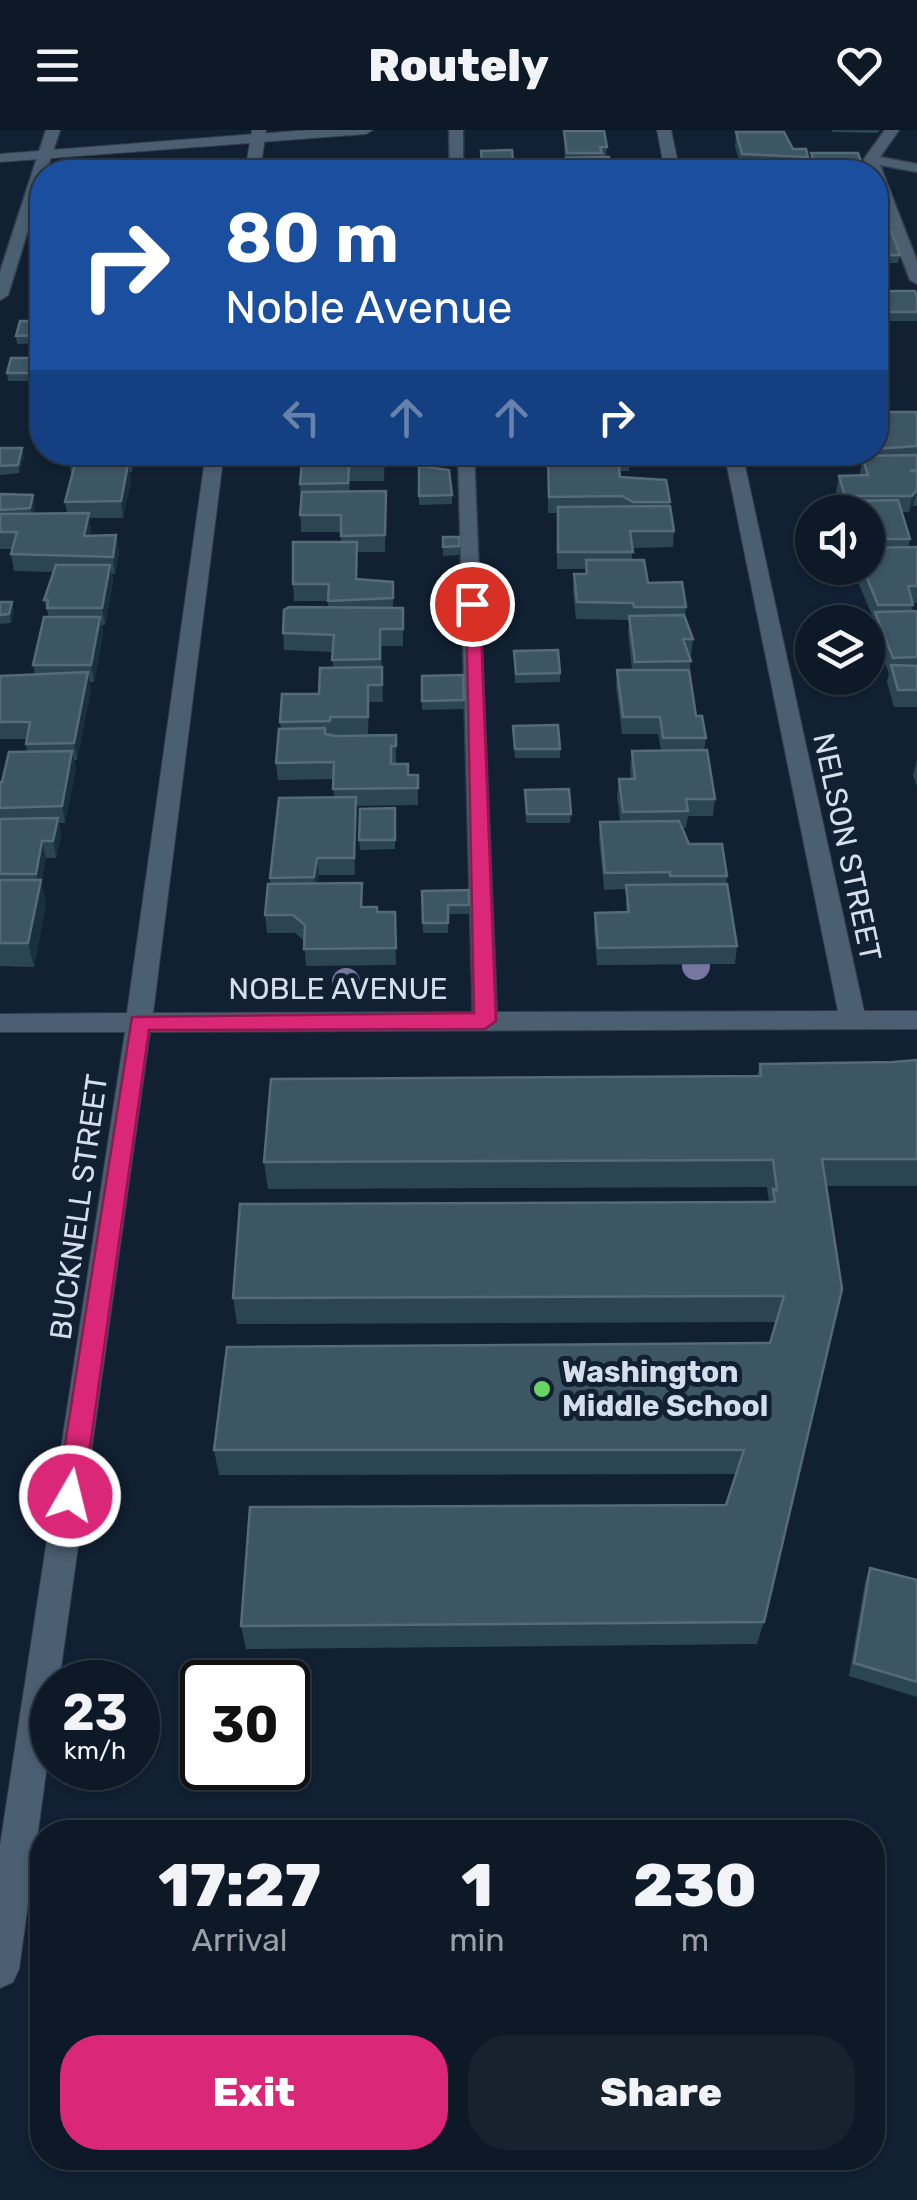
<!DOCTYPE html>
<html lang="en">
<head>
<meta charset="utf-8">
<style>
	:root { --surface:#0d1926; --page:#16222e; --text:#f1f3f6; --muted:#9aa0a7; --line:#2d3843; --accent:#db2777 }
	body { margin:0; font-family:Rubik,sans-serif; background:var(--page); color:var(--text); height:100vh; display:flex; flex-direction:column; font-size:38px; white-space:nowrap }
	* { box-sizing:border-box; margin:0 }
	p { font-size:32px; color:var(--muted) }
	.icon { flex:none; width:55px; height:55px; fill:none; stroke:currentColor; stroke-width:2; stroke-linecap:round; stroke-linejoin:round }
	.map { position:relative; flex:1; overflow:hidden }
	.sheet { position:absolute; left:30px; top:1690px; width:855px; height:350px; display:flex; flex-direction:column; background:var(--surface); border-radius:40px; box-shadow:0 2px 8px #0004,0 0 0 2px var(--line) }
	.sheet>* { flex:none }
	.top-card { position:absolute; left:30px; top:30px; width:858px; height:305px; border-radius:40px; box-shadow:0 2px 8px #0004,0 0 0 2px var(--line); background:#1a4fa0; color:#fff; overflow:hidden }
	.controls { position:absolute; left:795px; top:365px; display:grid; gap:20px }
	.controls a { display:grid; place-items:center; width:90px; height:90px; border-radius:50%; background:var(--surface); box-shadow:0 2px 8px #0004,0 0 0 2px var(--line); font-size:50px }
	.speed { position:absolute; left:30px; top:1530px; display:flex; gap:20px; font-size:50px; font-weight:700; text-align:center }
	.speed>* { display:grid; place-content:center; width:130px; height:130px; border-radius:50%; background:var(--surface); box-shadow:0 2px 8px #0004,0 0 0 2px var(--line); line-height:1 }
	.speed small { font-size:25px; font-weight:400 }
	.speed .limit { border:5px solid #111; border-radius:15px; background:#fff; color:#111 }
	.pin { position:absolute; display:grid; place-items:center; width:85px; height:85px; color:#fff; margin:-42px; border:5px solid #fff; border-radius:50%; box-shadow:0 2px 10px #0007 }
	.me { position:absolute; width:110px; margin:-55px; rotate:8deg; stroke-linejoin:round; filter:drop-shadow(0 0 8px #0008) }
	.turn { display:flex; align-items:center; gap:35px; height:210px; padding:0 30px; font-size:45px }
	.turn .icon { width:130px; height:130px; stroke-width:2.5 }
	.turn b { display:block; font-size:70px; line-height:85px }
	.lanes { display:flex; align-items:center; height:95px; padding:0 30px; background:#0003; justify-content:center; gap:50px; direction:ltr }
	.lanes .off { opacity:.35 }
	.eta { display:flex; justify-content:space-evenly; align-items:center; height:170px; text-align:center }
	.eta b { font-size:60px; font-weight:800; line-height:70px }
	.button { display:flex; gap:20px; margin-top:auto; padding:20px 30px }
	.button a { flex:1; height:115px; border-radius:40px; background:var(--accent); color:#fff; font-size:40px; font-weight:800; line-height:115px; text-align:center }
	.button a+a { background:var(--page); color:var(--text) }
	header { display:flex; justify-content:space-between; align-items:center; height:130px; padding:0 30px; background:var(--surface); font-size:45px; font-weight:800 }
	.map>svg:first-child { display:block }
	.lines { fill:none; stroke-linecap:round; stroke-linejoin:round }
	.service-casing { stroke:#333d4c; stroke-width:3 }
	.minor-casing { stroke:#333d4c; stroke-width:2 }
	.tertiary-casing { stroke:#333d4c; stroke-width:2 }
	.service { fill:#4b5e72; fill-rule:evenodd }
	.minor { fill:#4b5e72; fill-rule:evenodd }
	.tertiary { fill:#4b5e72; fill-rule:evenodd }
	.tree { fill:#7676a0 }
	.wall { fill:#2b4652 }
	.shaded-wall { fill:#19303f }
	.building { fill:#3d5663; stroke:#556c78; stroke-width:2.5 }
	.route { fill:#db2777; stroke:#8e194d; stroke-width:2.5 }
	.poi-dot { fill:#68d465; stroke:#112133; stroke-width:4 }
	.labels { text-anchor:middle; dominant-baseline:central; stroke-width:10; stroke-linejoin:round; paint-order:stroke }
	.street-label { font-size:30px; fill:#d4dfeb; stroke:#112133 }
	.poi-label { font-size:30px; font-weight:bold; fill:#d4dfeb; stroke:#112133; text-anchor:start }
</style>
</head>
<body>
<header><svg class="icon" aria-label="menu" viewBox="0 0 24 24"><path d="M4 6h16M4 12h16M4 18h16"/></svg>Routely<svg class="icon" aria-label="heart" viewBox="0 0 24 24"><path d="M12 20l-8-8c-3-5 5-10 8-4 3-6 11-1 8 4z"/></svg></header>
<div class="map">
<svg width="917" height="2070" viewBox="0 0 917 2070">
	<rect width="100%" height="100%" fill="#112133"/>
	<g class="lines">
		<g class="service-casing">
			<path id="service" d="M46 0H60L46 42H42V54L8 165 0 170V142Z
				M449 0H463V42H450Z
				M885 0H899L880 27 917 34V42L880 35 917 131V154L910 150 875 58V42H869L864 29Z
				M458 322H474L497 891 485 899 473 891Z"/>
		</g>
		<g class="minor-casing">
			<path id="minor" d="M252 0H266L260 42H245Z
				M657 0H671L680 42H665Z
				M206 322H224L153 883 838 881 724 322H742L864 881H917V899L150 902 59 1552H52V1599L19 1839 13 1852 0 1858V1716L125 902H0V884L127 883Z"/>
		</g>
		<g class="tertiary-casing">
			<path id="tertiary" d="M309 0H373L366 4 0 32V24Z"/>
		</g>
		<use href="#service" class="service"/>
		<use href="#minor" class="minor"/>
		<use href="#tertiary" class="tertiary"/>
	</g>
	<g class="tree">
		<circle cx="696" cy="836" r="14"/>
		<circle cx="346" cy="852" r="14"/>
	</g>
	<path class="wall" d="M832 0H880L877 3 832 2Z
		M564 1 607 17 606 27 611 42H565Z
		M736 2 793 19 808 27 806 39 813 42H742V39L735 17Z
		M512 20 513 39H482L481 21Z
		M811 23 862 34 861 42H814L810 31Z
		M875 81 887 93 885 101H875Z
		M875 101 900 125 898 133H875Z
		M42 136V155H31L30 147Z
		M881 161 917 166V191H887L879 169Z
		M42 191V213L17 214 16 206Z
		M875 209 884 237 881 253H875Z
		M42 228V251H8L7 243Z
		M875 261 889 274 888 282H917V376H913L909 382H901L910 409 908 418 917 417V473H913L912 481H917V577H894L887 552 889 544 872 498 874 490 858 452 861 438H868V382H842L836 362 839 346 860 345 862 326H867L866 322H875Z
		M0 318H22L24 327 19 343 0 345Z
		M69 322H141L139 333 133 335 132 342H129L131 350 123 388H89L91 400 90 406 116 405 119 422 115 444H112L113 452 105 495H102L103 504 94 552H89L91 559 77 630H74L76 638 65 693H59L61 705 56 728H46L41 752 46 773 34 837 0 836V652L27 622 26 614 27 609H0V546L35 545 33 535 49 487 44 470 53 442 14 441 11 424 12 419H0V364L35 374 33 383H67L65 372 72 343H71L68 326Z
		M303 322H397L385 323 384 351H350L349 362 386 378 385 422H357V449L393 452V478H403V516H381L383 572H369L368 604H331L396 605V633L408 645H418V675L356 676 355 745H319L317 754 362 777 377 782H395L396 835 306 836 304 811 295 803H267L265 785 270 754V748L334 667 333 649 278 650 276 633 281 599 280 592 319 564 333 538V522L284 520 283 503 328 477V471H294L293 454 341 412V402H301L300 354Z
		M567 322H630L629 341H619L620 347 670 372 669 376 674 401 673 417 632 418V430L648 453 686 477 685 487 693 509 691 526H689L691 531 689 542 696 586 706 608 704 620 715 669 713 686H688L686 698H682L689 714 727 746 726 754 737 816 735 834 597 835 594 800 595 783 626 782V759L604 760 599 709 600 692 620 691 617 666 619 649H631L630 638 632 621 661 620 658 604H622L616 557 617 540H632L628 503 629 490 576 489 573 461 574 444H585V439H557V383H548V329H567Z
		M419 336 452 365V374L419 375Z
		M443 407H459V425L443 426Z
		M0 472 14 481 11 493 0 494Z
		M514 521 560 543V552L515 553Z
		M463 545 464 579 422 580V546Z
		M513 596 560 619V628H515Z
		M917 629V657L913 645Z
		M525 660 571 684 570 693H526Z
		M395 678V719L360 720 359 710Z
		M469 760V784H448V803H423L422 761Z
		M917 930V1056H826L764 1492 757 1514 246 1519 241 1496 726 1375 736 1344 219 1345 214 1320 770 1213 776 1192 237 1194 233 1168 769 1072 767 1057 268 1059 264 1032 757 946 760 934 893 932Z
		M870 1438 917 1450V1567L849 1546 865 1452Z"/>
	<path class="shaded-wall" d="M22 318 24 327 19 343 18 335Z
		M130 322H141L139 333 133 335 132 342Z
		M128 334 131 350 123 388 121 371Z
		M917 360 913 376 909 382 912 366Z
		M33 365 35 374 32 387 30 378Z
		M89 383 91 400 87 422 84 406Z
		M116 405 119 422 115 444 113 427Z
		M110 435 113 452 105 495 102 478Z
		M12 472 14 481 11 493 9 484Z
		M100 487 103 504 94 552 91 535Z
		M88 542 91 559 77 630 74 613Z
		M72 621 76 638 65 693 62 676Z
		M356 667 357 684 355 745 354 728Z
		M58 688 61 705 56 728 53 711Z
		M42 711 46 728 41 752 46 773 34 837 28 813 39 758 36 744Z
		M317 728 319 745 315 764 314 747Z"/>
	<path class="building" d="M564 1H604L607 17H600L602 23H567Z
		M736 2H784L793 19H806L808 27 742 24Z
		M512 20 513 31 482 32 481 21Z
		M811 23H858L862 34H815Z
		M609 27 611 42H568L566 28Z
		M783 29 787 39H812L813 42H747L743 30Z
		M188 31 185 42H100L101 32Z
		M875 81H882L887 93H875Z
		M875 101H891L900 125H875Z
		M33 136H42V147H30Z
		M881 161H915L917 166V182H888Z
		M20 191H42V205L16 206Z
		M875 209 884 237H875Z
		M11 228H42L41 243H7Z
		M875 261H885L889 274H875Z
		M875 282H917V316L875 319Z
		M0 318H22L18 335 0 336Z
		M69 322H130V326H68Z
		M303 322H384V335H349L348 353 300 354Z
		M575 322H630V324L575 325Z
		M917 325V339L910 341H917V360L912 366H845L839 346 868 345 862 326Z
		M548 329H618L620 347 666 350 670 372H633L622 366 549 367Z
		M75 334H128L121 371 65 372Z
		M419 336 449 340 452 365 419 366Z
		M386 361 385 405 341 406V385H300L302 362Z
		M0 364 33 365 30 378 0 380Z
		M898 370 910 409H868V382H848L845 371Z
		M670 376 674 401H630L633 422H558V377Z
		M89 383 84 406 116 405 113 427 11 424 17 402H0V384Z
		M443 407H459V416L443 417Z
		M293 412H357L356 449 393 452V468L328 471 329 454H293Z
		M917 417V456H908L913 475H878L863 438H868V435H869L868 418Z
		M586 430H644L648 453 682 452 686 477H634L633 473 577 472 574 444H587Z
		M56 435H110L102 478H47L48 470H44Z
		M0 472H12L9 484 0 485Z
		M289 477 403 478V499H380V529L332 530 334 505 283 503 284 480Z
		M917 481V527L893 528 875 482Z
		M684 485 693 509H683L691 531 635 532 629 486Z
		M44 487H100L91 535H33Z
		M558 520 560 543 516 544 514 521Z
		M891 535 917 536V560H898Z
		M382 537V555H368V587H330V591L280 592 282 564H319L320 538Z
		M617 540H689L696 586H702L706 608H663L660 587H623Z
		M88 542 74 613 26 614 30 592H0V546Z
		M463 545 464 570 422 571V546Z
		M558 595 560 619H515L513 596Z
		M325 598V604L336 606 396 605V616H391V634H408V645H418V658L333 659 334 632 276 633 279 599Z
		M707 620 715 669H686L688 681 623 682 619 649H635L632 621Z
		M72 621 62 676 0 678V652H2L9 622Z
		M569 659 571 684H527L525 660Z
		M356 667 354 728H317L314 747 270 748 279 668Z
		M395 678V710H359L360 679Z
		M58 688 53 711H42L36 744H0V689Z
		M679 691 689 714H722L727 746H670V742L605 743 600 692Z
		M0 750H41L28 813H0Z
		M362 753 361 777H377V782H395L396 818 304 819 305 795 293 785H265L268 754Z
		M727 754 737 816 598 818 595 783 629 782 626 755Z
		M469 760V775H448V793H423L422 761Z
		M917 930V1029H822L842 1159 764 1492 241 1496 250 1377 726 1375 744 1320H214L227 1217 770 1213 784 1166 233 1168 240 1074 775 1072 773 1059 777 1060 773 1030 264 1032 271 949 761 946 760 934 893 932Z
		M870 1438 917 1450V1552L854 1533Z"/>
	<path class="route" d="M466 470 480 474 496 891 485 899 149 900 83 1366 79 1374 70 1377 60 1374 57 1366 132 887 474 883Z"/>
	<circle class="poi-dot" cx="542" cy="1259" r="10"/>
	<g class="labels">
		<g class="street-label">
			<text transform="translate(847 717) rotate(78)">NELSON STREET</text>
			<text x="338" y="859">NOBLE AVENUE</text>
			<text transform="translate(79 1077) rotate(-82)">BUCKNELL STREET</text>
		</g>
		<g class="poi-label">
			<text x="562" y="1242">Washington<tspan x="562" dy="34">Middle School</tspan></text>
		</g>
	</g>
</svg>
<div class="controls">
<a><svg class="icon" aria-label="sound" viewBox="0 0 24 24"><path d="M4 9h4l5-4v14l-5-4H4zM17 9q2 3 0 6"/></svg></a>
<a><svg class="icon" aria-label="layers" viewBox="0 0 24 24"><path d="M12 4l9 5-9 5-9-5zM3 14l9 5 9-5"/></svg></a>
</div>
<div class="speed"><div>23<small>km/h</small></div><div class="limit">30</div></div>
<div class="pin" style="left:472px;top:474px;background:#d93025"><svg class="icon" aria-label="arrive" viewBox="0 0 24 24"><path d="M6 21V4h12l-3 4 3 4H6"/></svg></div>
<svg class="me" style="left:70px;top:1366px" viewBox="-20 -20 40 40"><circle r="17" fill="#db2777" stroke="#fff" stroke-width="3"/><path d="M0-11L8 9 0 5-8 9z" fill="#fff"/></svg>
<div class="top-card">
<div class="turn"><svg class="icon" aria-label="right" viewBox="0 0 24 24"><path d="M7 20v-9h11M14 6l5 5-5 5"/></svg><div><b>80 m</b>Noble Avenue</div></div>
<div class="lanes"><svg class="icon off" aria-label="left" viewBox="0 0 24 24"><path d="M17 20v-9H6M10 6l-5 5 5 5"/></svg><svg class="icon off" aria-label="ahead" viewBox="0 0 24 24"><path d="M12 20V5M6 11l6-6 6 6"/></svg><svg class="icon off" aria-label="ahead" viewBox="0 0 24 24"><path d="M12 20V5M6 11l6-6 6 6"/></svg><svg class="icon" aria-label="right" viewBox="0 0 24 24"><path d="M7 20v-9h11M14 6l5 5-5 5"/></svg></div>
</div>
<section class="sheet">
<div class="eta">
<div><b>17:27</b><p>Arrival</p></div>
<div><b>1</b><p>min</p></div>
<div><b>230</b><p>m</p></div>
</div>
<div class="button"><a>Exit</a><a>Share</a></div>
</section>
</div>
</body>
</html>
